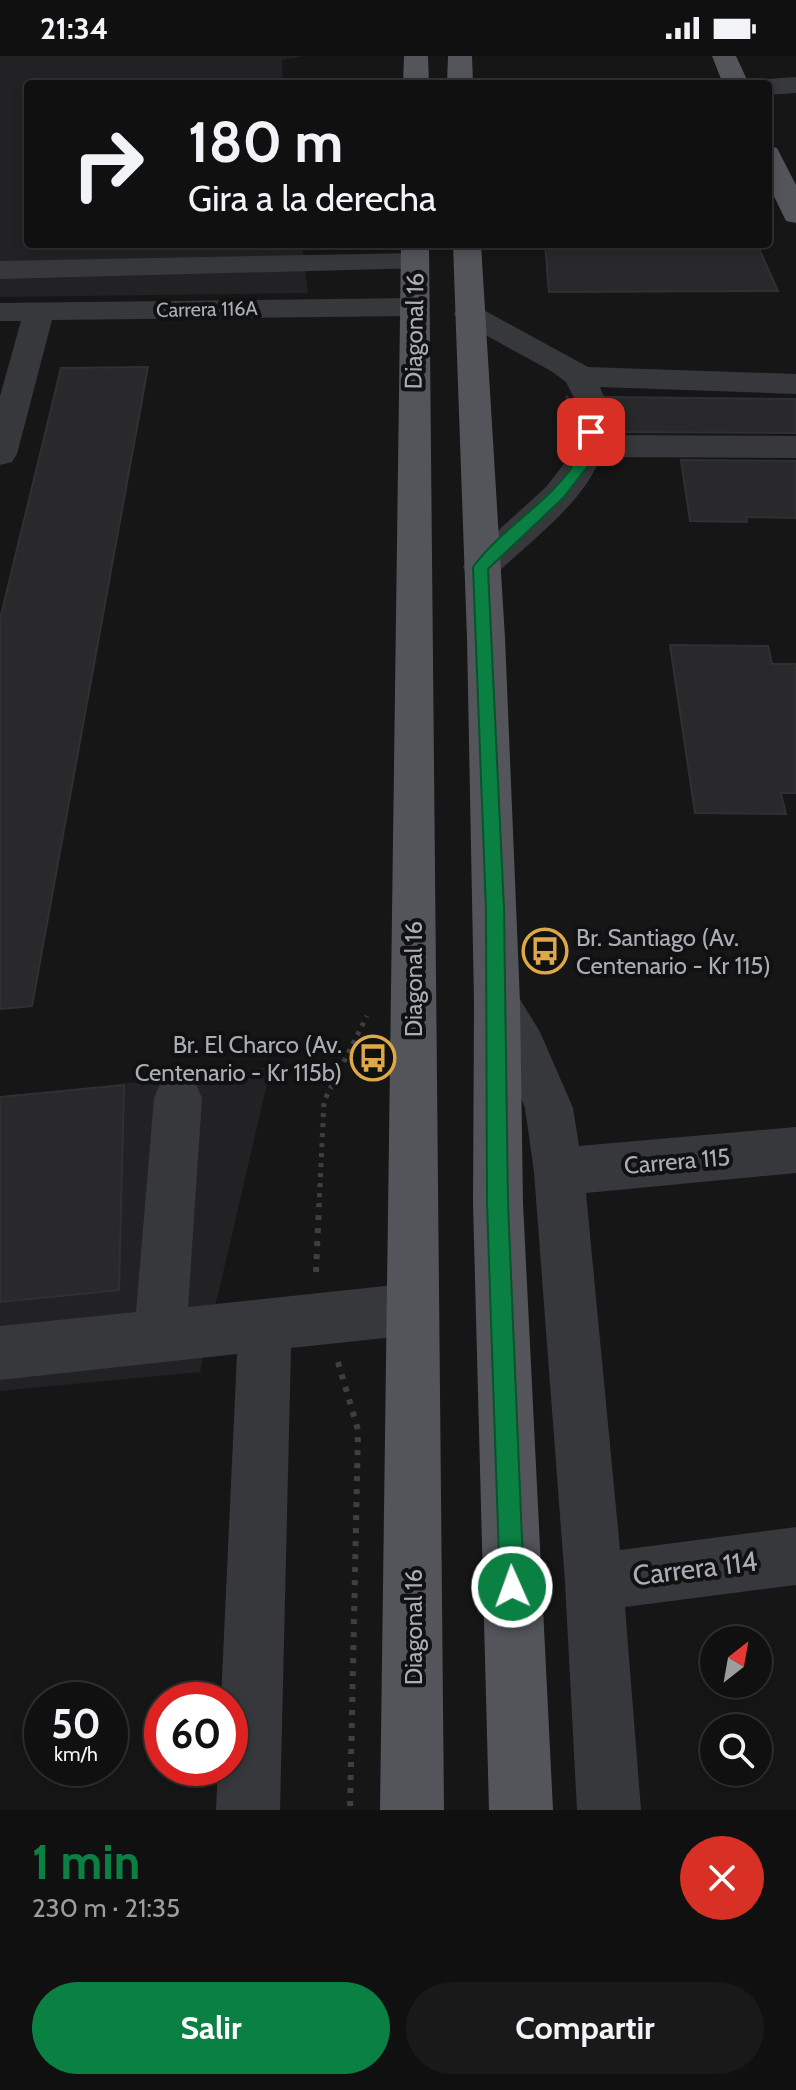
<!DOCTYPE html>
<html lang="es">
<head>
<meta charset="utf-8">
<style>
	:root { --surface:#101011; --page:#19191a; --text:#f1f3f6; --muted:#9c9d9f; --line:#303031; --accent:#0b8043 }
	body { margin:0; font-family:Cabin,sans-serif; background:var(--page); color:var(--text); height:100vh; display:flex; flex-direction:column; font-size:30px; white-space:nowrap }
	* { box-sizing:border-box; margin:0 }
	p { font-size:26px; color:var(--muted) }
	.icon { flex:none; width:44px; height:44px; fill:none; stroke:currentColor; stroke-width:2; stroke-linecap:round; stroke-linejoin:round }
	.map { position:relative; height:1754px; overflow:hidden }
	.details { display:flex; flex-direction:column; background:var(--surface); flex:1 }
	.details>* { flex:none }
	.top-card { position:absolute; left:24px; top:24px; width:748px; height:168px; border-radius:8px; box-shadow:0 4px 12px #0003,0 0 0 2px var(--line); background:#101011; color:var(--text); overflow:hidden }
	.needle { width:52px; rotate:31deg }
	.controls { position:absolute; left:700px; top:1570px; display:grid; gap:16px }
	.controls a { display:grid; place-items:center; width:72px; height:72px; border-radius:50%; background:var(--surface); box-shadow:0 4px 12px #0003,0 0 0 2px var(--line); font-size:40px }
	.speed { position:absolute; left:24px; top:1626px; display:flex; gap:16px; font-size:40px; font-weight:700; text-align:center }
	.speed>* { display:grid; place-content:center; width:104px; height:104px; border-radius:50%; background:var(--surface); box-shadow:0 4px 12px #0003,0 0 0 2px var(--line); line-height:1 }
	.speed small { font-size:20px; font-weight:400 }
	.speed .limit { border:12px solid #d22; background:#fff; color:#111 }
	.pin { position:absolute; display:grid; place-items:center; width:68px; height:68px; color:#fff; margin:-34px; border-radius:16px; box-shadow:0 4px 12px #0006 }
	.me { position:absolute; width:88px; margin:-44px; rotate:358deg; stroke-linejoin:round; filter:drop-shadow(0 0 6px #0008) }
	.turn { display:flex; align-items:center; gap:28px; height:168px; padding:0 32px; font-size:36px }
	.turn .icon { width:104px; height:104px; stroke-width:2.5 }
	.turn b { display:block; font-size:56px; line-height:68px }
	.round { display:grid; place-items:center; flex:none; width:84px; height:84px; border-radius:42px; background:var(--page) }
	.headline { display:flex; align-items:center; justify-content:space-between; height:136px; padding:0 32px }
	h1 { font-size:48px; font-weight:700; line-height:60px; color:var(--accent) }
	.primary-button { display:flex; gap:16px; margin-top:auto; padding:16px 32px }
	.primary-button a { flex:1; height:92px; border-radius:48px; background:var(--accent); color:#fff; font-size:32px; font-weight:700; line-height:92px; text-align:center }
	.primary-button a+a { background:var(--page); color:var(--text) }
	.status { display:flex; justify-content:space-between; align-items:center; height:56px; padding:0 40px; background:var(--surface); direction:ltr }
	.status svg { height:22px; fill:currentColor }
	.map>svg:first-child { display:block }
	.built { fill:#222224 }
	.building { fill:#29292b; stroke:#303033; stroke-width:2 }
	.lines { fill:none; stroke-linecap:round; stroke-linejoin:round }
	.minor-tunnel { stroke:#333437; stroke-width:35; stroke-dasharray:35 18; stroke-linecap:butt }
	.path-far1 { stroke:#3d3f43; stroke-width:5; stroke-dasharray:4 6; stroke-linecap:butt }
	.path { stroke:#3d3f43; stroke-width:6; stroke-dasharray:5 8; stroke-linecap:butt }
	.minor { fill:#37383c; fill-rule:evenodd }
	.major { fill:#53555b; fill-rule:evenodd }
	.route { fill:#0b8043; stroke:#07532c; stroke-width:2 }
	.labels { text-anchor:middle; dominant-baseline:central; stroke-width:8; stroke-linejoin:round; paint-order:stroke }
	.far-street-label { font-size:20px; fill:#a9adb6; stroke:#111112 }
	.street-label { font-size:24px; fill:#a9adb6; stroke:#111112 }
	.poi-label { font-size:24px; fill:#a9adb6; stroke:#111112; text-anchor:start }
	.near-street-label { font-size:28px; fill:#a9adb6; stroke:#111112 }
</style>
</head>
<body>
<div class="status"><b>21:34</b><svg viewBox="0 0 49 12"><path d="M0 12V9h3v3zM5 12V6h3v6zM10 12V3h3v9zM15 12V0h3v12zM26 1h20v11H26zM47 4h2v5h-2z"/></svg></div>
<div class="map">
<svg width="796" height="1754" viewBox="0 0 796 1754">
	<rect width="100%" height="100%" fill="#161617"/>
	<path class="built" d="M0 0H305L282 4 283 28H28V188H302L308 237 0 241Z
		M271 1011 200 1316 0 1335V1041Z"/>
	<path class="building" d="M545 188H757L778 235 549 236Z
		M148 311 32 950 0 953V563L61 312Z
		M567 341 576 351 587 354 600 351 607 341 796 343V377L608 376 604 366 592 362 578 366 570 376Z
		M681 404 796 405V462L746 461 747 466 690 465Z
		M670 589 768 590 772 608H796V737H781L786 758 695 757Z
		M124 1029 119 1234 0 1246V1041Z"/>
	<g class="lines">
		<path class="minor-tunnel" d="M588 341 591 376"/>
		<path class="path-far1" d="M319 1151 324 1045 367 960"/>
		<path class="path" d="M316 1216 319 1149
			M338 1306 358 1374 350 1754"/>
		<path class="minor" d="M796 21V37L768 39V28H757L768 23Z
			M414 197 424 200 429 206 424 212 0 223V205Z
			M414 242 425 245 429 251 425 257 414 260 52 264 17 398 12 406 0 409V340L21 265H0V247Z
			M469 249 480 252 588 311 796 318V338L600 331 604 341 599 348 588 351 577 348 566 326 551 315 458 264 454 258 458 252Z
			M591 365 603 369 606 379 796 380V402L600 401C587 444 526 489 494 520L481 524 468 520 463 511 468 502 546 431 564 408 579 369Z
			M497 926 513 932 540 976 573 1052 579 1090 796 1071V1117L586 1137 620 1494 796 1471V1529L625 1551 641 1754H577L565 1526 534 1116 525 1052 505 1001 474 946 481 932Z
			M178 1020 195 1026 202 1042 188 1251 413 1227 431 1235 439 1253 431 1271 413 1279 291 1292 280 1754H216L218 1712H230V1644H221L237 1298 0 1324V1270L136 1256 154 1042 161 1026Z"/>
		<path class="major" d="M404 0H428L429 28H403Z
			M448 0H472L473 28H447Z
			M712 0H736L749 28H723Z
			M768 90 777 92 796 129V167L786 165 768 128Z
			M401 188H429L444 1754H380Z
			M453 188H481L505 582 520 946 523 1147 553 1754H489L473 1147 474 946 467 582Z"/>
	</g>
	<path class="route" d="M591 371 597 376 587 411 563 442 488 513 504 853 508 1147 524 1531 521 1539 512 1543 504 1539 500 1531 487 1147 486 853 473 511C500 474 543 451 570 414 579 402 577 377 591 371Z"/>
	<defs>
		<g id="bus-ring" transform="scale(2.3)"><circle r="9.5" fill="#111112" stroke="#dea747" stroke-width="1.5"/><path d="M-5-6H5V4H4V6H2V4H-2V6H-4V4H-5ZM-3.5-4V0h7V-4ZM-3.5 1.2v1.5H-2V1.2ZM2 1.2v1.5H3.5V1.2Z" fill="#dea747"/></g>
	</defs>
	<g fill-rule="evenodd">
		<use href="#bus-ring" x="545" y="895"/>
		<use href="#bus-ring" x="373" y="1002"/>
	</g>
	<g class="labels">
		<g class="far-street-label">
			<text transform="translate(207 253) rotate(-1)">Carrera 116A</text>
		</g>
		<g class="street-label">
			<text transform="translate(414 275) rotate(-89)">Diagonal 16</text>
			<text transform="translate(413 923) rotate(-90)">Diagonal 16</text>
			<text transform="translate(677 1105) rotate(-5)">Carrera 115</text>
			<text transform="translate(413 1571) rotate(-90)">Diagonal 16</text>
		</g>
		<g class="poi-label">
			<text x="576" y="881">Br. Santiago (Av.<tspan x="576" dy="28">Centenario - Kr 115)</tspan></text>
			<text x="342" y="988" text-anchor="end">Br. El Charco (Av.<tspan x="342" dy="28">Centenario - Kr 115b)</tspan></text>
		</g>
		<g class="near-street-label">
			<text transform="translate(695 1512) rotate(-7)">Carrera 114</text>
		</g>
	</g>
</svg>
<div class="controls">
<a><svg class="needle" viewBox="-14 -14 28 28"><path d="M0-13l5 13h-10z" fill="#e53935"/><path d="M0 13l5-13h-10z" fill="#9c9d9f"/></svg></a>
<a><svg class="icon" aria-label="search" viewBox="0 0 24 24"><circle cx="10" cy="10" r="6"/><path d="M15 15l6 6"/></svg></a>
</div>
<div class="speed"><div>50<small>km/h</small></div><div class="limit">60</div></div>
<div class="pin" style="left:591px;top:376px;background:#d93025"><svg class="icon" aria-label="arrive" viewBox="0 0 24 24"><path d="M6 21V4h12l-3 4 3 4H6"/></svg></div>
<svg class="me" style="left:512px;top:1531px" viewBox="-20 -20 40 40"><circle r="17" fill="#0b8043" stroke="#fff" stroke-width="3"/><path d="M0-11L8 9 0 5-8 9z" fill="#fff"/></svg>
<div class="top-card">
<div class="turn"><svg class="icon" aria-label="right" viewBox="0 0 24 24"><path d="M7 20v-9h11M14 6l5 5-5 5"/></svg><div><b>180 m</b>Gira a la derecha</div></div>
</div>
</div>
<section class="details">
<div class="headline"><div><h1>1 min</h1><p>230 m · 21:35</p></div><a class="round" style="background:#d93025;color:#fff"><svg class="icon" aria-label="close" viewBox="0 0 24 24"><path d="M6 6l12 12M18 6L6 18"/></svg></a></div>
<div class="primary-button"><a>Salir</a><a>Compartir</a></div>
</section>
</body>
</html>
